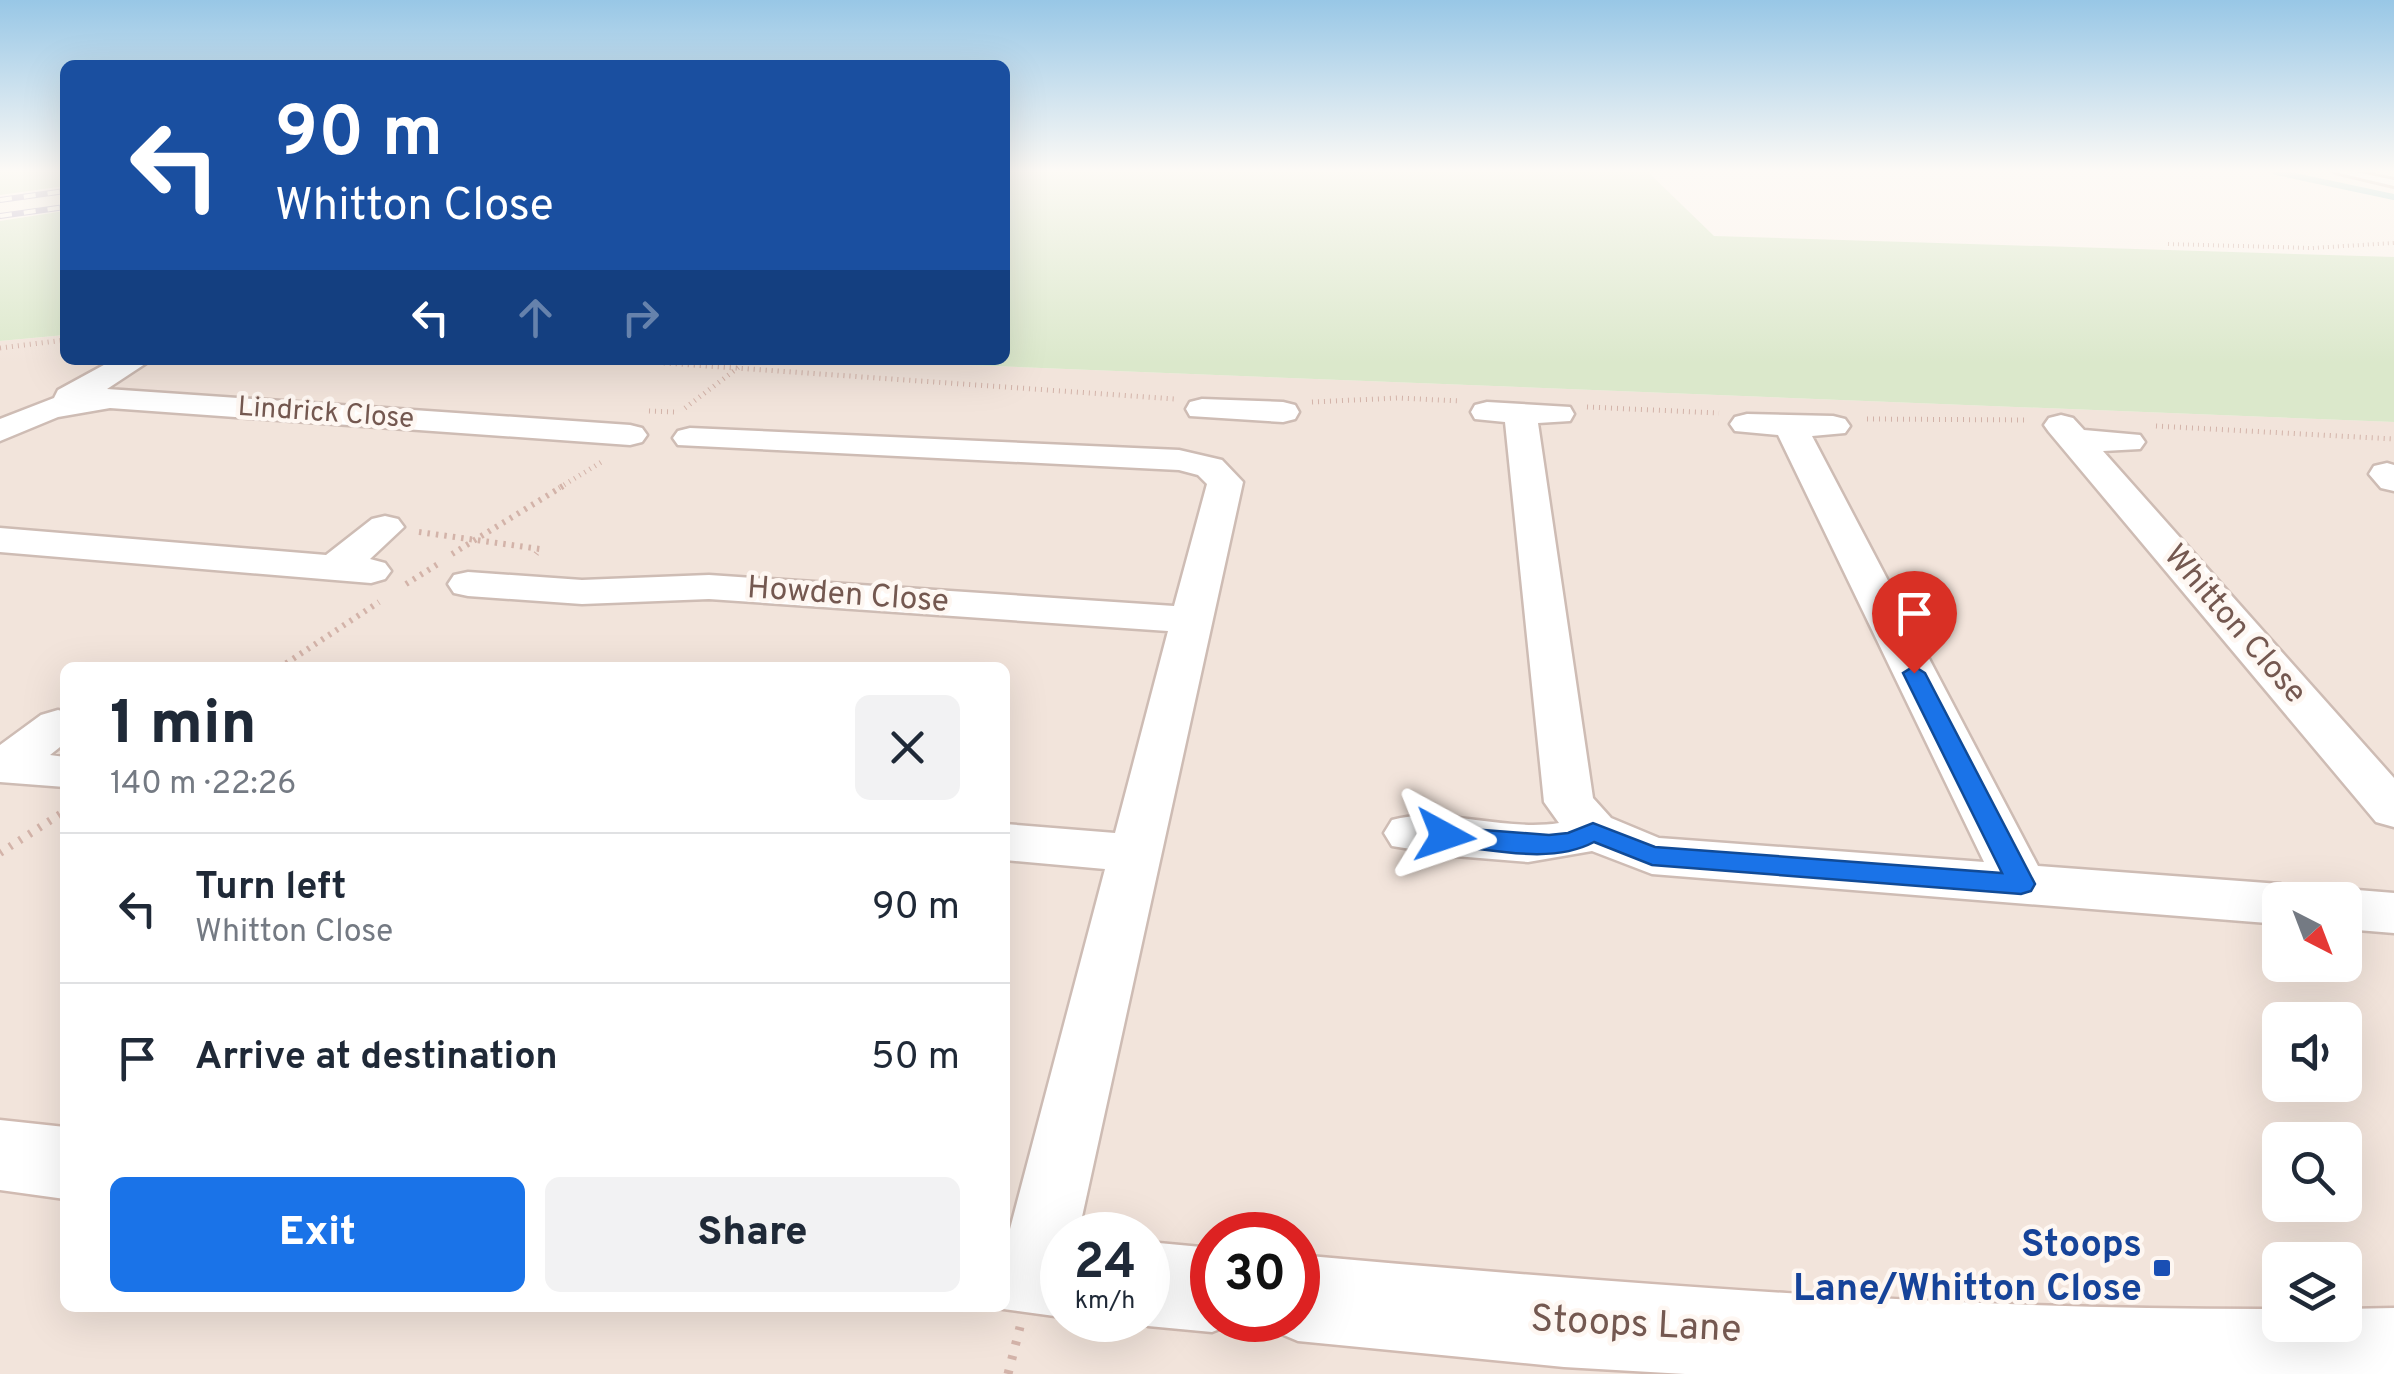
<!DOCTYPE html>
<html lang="en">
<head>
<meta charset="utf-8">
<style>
	:root { --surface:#fff; --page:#f2f2f3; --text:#1f2937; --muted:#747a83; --line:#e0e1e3; --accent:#1a73e8 }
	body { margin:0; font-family:Overpass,sans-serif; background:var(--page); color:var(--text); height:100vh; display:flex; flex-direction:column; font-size:38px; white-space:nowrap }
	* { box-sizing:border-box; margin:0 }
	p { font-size:32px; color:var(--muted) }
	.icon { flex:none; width:55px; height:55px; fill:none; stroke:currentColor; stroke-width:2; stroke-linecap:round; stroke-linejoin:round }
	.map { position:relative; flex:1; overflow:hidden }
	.side { position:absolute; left:60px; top:662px; width:950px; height:650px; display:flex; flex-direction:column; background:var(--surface); border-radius:15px; box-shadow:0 10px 40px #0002 }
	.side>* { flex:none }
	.guide { position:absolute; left:60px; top:60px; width:950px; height:305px; border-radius:15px; box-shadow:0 10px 40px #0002; background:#1a4fa0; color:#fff; overflow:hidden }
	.needle { width:65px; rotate:138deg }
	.buttons { position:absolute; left:2262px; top:882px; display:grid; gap:20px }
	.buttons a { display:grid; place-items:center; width:100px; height:100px; border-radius:15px; background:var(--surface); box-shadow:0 10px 40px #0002; font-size:50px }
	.speed { position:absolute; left:1040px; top:1212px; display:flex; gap:20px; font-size:50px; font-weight:700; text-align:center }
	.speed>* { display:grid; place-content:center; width:130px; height:130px; border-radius:50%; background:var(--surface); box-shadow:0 10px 40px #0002; line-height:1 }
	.speed small { font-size:25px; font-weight:400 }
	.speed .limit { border:15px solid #d22; background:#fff; color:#111 }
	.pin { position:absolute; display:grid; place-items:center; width:85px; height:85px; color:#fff; margin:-102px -42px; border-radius:50% 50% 50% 0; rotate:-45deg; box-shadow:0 0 10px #0007 }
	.pin .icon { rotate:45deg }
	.me { position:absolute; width:110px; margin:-55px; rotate:95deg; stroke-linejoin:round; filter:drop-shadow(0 0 8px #0008) }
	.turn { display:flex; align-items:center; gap:35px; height:210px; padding:0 50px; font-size:45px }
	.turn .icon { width:130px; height:130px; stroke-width:2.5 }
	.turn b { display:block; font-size:70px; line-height:85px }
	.lanes { display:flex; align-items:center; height:95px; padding:0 50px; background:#0003; justify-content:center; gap:50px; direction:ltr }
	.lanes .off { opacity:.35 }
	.round { display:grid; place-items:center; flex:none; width:105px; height:105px; border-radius:15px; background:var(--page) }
	.overview { display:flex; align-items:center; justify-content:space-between; height:170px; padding:0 50px }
	h1 { font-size:60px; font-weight:800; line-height:75px }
	.action { display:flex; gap:20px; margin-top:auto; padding:20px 50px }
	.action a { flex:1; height:115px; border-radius:15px; background:var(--accent); color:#fff; font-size:40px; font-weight:800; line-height:115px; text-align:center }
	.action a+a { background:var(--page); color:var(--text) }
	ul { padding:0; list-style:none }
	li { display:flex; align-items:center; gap:30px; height:150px; padding:0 50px; border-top:2px solid var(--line) }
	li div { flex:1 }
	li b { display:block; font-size:38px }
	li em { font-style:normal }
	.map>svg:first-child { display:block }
	.residential { fill:#f2e4db; fill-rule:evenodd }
	.green { fill:#dbe8cb }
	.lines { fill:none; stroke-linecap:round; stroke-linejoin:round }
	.stream { stroke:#a9d3d4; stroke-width:6 }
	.lane-casing { stroke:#cebcb4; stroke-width:6 }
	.street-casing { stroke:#cebcb4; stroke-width:5 }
	.secondary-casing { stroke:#d1bbb2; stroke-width:5 }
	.path-far4 { stroke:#d3b3a9; stroke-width:4; stroke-dasharray:1 4; stroke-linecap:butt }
	.path-far3 { stroke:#d3b3a9; stroke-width:5; stroke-dasharray:1 5; stroke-linecap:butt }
	.path-far2 { stroke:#d3b3a9; stroke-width:6; stroke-dasharray:2.5 6; stroke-linecap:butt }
	.path-far1 { stroke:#d3b3a9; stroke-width:8; stroke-dasharray:2.5 9; stroke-linecap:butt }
	.path { stroke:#d3b3a9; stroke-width:9; stroke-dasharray:4 11; stroke-linecap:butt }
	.lane { fill:#fff; fill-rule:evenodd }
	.street { fill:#fff; fill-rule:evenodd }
	.secondary { fill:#fff; fill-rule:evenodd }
	.rail-casing { stroke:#b4aac5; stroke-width:6 }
	.rail { stroke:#fef7f2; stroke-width:4; stroke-dasharray:12; stroke-linecap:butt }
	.route { fill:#1a73e8; stroke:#114b97; stroke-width:2.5 }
	.transit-dot { fill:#1a4fb4; stroke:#fef7f2; stroke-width:4 }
	.labels { text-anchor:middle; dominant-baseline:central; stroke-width:9; stroke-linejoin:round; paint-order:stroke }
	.far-street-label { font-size:28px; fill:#745850; stroke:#fef7f2 }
	.street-label { font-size:32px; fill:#745850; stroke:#fef7f2 }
	.near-transit-label { font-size:38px; font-weight:bold; fill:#164399; stroke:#fef7f2; text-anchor:end }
	.near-street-label { font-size:38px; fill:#745850; stroke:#fef7f2 }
</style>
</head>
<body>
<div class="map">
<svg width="2394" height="1374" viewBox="0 0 2394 1374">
	<rect width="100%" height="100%" fill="#fbf3ec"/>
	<path class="residential" d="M65 335V360H841L2394 422V1374H0V341ZM65 668H1005V1308H65ZM2280 900H2345V965H2280ZM2280 1020H2345V1085H2280ZM2280 1140H2345V1205H2280ZM1062 1235H1148V1320H1062ZM1212 1235H1298V1320H1212ZM2280 1260H2345V1325H2280Z"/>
	<path class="green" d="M0 172H65V186L0 195Z
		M1005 172H1648L1714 236 2394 257V422L841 360H1005Z
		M65 211V335L0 341V221Z"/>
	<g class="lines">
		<path class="stream" d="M2276 172 2394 197"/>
		<g class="lane-casing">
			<path id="lane" d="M2335 172H2356L2394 180V186Z"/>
		</g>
		<g class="street-casing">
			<path id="street" d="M113 360H151L107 389 630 425 642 428 647 435 642 442 630 445 110 408 58 417 0 441V419L54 398 58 390Z
				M1202 399 1283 402 1295 405 1299 412 1295 419 1283 422 1190 416 1186 409 1190 402Z
				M1487 402 1570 407 1574 414 1570 421 1538 423 1593 798 1611 818 1659 838 1984 862 1778 435 1735 431 1730 424 1735 417 1747 414 1833 416 1845 419 1850 426 1845 433 1812 436 2038 866 2280 884 2299 890 2305 900H2280V924L1652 874 1592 851 1528 862 1455 856 1392 846 1384 833 1392 820C1442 806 1504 832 1559 823L1544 802 1505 422 1475 419 1471 412 1475 405Z
				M2061 415 2073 418 2084 430 2140 435 2145 442 2140 449 2103 451 2394 778V827L2376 822 2049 432 2044 425 2049 418Z
				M690 428 1179 450 1222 460 1243 482 1078 1235H1062L1059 1297 1034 1307 1009 1297 1005 1288V1248L1105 869 1005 860V824L1115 833 1168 631 709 599 582 604 468 596 454 593 448 584 454 575 468 572 582 580 709 575 1174 606 1207 484 1198 475 1179 470 678 445 673 438 678 431Z
				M2387 463 2394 465V491L2381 488 2369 474 2374 466Z
				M385 516 398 519 404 527 370 559 385 563 391 571 385 579 371 583 0 552V528L326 555 372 519Z
				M58 710 65 712V743L50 755 65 757V787L0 782V745L41 715Z
				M2345 889 2394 893V933L2345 929V900H2323L2326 895Z"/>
		</g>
		<g class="secondary-casing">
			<path id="secondary" d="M0 1120 65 1127V1199L0 1190Z
				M1005 1229 1063 1235 1062 1317 996 1308H1005Z
				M1148 1242 1212 1248V1320H1243L1212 1332 1148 1326 1133 1320H1148Z
				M1298 1255C1623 1284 1953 1310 2280 1309V1325H2345V1309L2394 1308V1374H1685L1564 1367 1298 1341 1267 1328 1263 1320H1298Z"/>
		</g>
		<path class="path-far4" d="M2168 244 2312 248 2394 243"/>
		<path class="path-far3" d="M0 348 65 340
			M622 360 1175 399
			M1312 402 1398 398 1460 401
			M1587 407 1719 413
			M685 408 739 367
			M649 411 676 412
			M1867 419 2029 420
			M2156 426 2394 439
			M559 488 603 461"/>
		<path class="path-far2" d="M419 532 540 549 536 554
			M452 554 563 486
			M406 584 438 564
			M279 668 379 602"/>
		<path class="path-far1" d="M0 853 65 811"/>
		<path class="path" d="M1008 1374 1020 1327"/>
		<use href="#lane" class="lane"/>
		<use href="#street" class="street"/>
		<use href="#secondary" class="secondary"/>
		<g class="rail-casing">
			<path id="rail" d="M0 200 65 191
				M0 216 65 207"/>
		</g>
		<use href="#rail" class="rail"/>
	</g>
	<linearGradient id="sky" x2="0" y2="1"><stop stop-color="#98c7e6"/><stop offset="0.47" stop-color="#fdfaf6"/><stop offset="1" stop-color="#fdfaf6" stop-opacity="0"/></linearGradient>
	<rect width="2394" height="364" fill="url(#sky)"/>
	<path class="route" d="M1914 666 1925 673 2035 884 2031 891 2021 894 1652 865 1594 842C1551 865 1491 849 1445 845L1436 842 1432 836 1436 830 1445 827 1549 835 1568 833 1593 823 1655 847 2002 873 1903 673Z"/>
	<rect class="transit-dot" x="2152" y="1258" width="20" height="20" rx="5"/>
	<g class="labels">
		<g class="far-street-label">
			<text transform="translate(326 414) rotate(4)">Lindrick Close</text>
		</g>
		<g class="street-label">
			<text transform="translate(848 596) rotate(4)">Howden Close</text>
			<text transform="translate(2234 625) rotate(49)">Whitton Close</text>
		</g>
		<g class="near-transit-label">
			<text x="2142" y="1246">Stoops<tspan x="2142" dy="44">Lane/Whitton Close</tspan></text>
		</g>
		<g class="near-street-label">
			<text transform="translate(1636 1326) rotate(3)">Stoops Lane</text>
		</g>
	</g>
</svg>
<div class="buttons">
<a><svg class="needle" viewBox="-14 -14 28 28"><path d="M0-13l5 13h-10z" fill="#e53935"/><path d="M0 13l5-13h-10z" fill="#747a83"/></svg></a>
<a><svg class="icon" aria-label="sound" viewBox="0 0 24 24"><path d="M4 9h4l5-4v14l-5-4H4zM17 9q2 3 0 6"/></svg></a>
<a><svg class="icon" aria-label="search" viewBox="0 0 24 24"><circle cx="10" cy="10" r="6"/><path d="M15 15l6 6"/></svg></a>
<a><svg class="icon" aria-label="layers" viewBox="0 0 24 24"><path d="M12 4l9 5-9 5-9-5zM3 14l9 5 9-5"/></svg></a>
</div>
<div class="speed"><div>24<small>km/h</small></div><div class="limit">30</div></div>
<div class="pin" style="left:1914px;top:673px;background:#d93025"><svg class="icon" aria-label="arrive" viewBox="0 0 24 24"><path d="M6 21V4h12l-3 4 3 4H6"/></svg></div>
<svg class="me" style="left:1445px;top:836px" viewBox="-20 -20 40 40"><path d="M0-17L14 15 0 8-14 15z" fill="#1a73e8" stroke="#fff" stroke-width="4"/></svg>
<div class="guide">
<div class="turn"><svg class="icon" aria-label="left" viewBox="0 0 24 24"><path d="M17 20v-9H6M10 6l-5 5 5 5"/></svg><div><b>90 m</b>Whitton Close</div></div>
<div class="lanes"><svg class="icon" aria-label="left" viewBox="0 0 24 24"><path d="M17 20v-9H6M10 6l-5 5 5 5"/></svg><svg class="icon off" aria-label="ahead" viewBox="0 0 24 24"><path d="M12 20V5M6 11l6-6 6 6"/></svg><svg class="icon off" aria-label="right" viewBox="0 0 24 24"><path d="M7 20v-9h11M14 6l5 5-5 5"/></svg></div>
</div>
<section class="side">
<div class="overview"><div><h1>1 min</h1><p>140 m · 22:26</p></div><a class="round"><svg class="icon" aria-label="close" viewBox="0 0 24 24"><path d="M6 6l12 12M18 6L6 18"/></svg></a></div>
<ul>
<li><svg class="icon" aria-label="left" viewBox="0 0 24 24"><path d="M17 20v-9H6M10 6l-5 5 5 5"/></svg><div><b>Turn left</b><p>Whitton Close</p></div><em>90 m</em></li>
<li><svg class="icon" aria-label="arrive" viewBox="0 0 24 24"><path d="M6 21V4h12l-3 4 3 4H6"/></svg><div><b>Arrive at destination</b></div><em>50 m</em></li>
</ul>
<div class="action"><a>Exit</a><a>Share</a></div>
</section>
</div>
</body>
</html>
